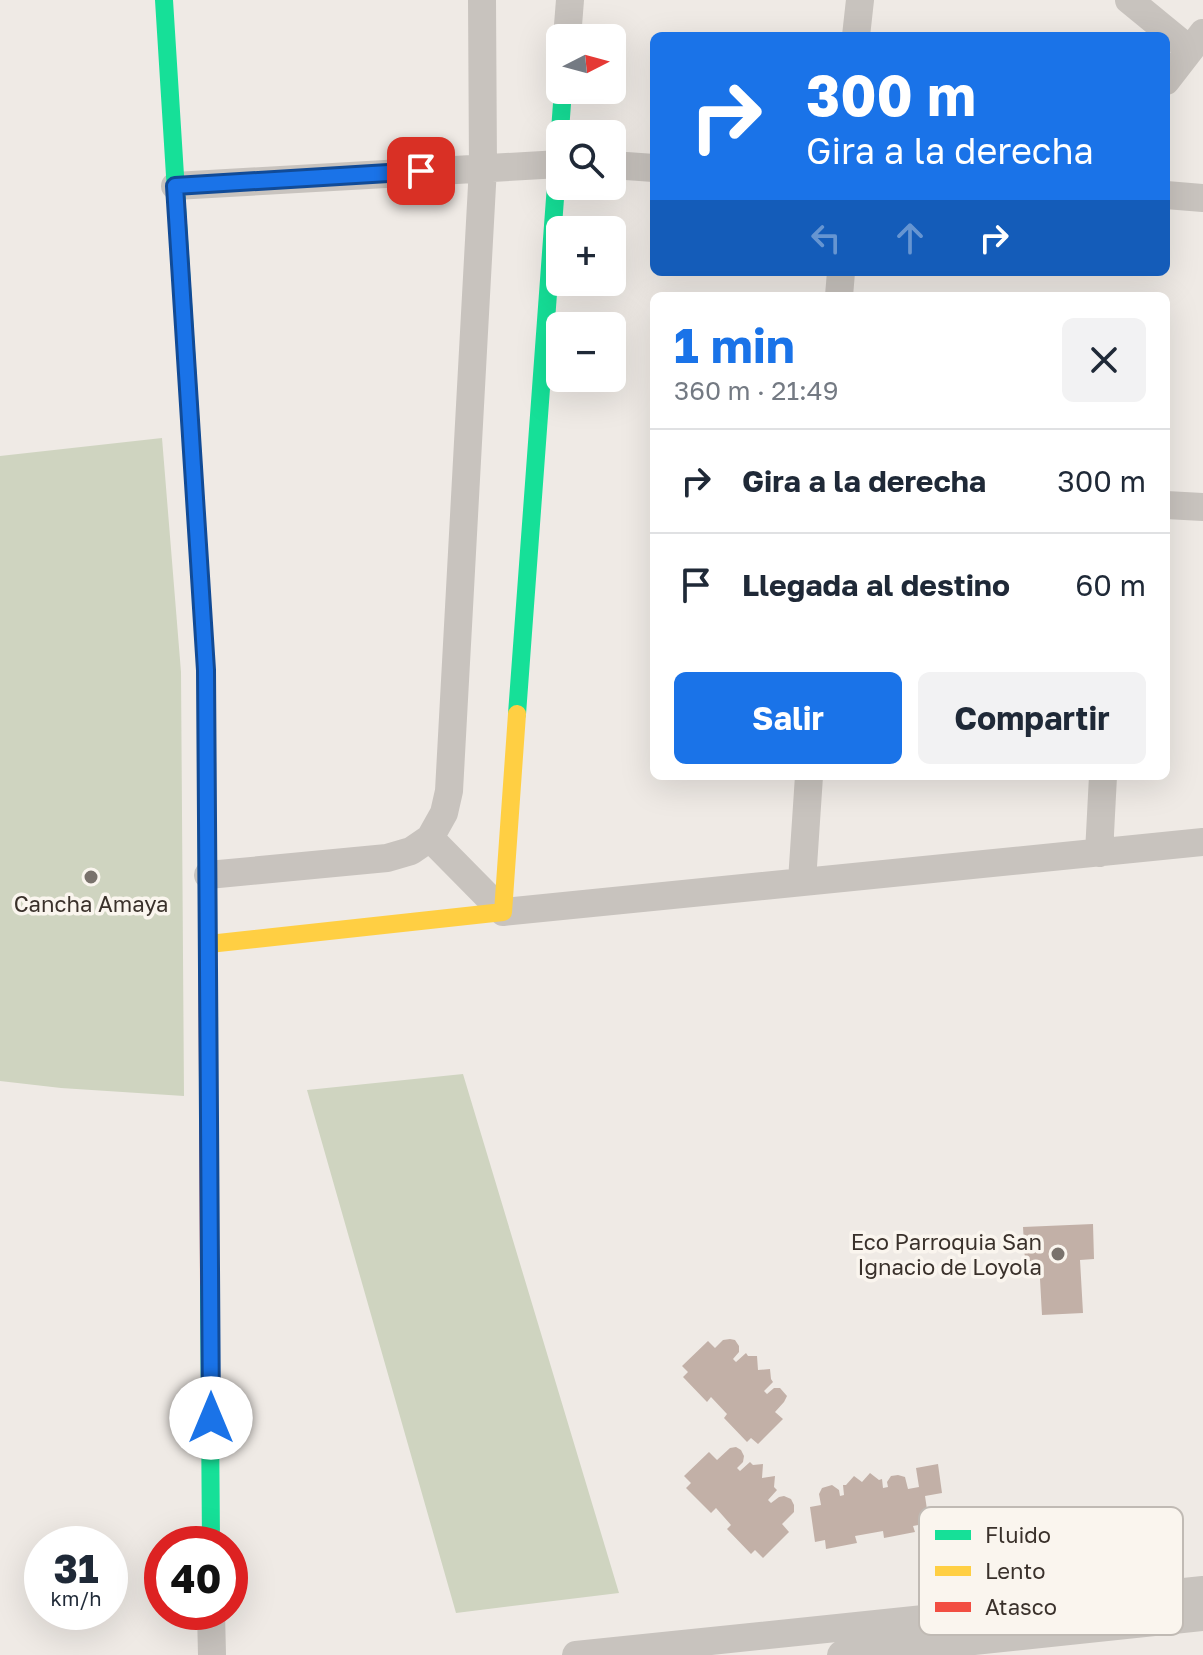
<!DOCTYPE html>
<html lang="es">
<head>
<meta charset="utf-8">
<style>
	:root { --surface:#fff; --page:#f2f2f3; --text:#1f2937; --muted:#747a83; --line:#e0e1e3; --accent:#1a73e8 }
	body { margin:0; font-family:"Golos Text",sans-serif; background:var(--page); color:var(--text); height:100vh; display:flex; flex-direction:column; font-size:30px; white-space:nowrap }
	* { box-sizing:border-box; margin:0 }
	p { font-size:26px; color:var(--muted) }
	.icon { flex:none; width:44px; height:44px; fill:none; stroke:currentColor; stroke-width:2; stroke-linecap:round; stroke-linejoin:round }
	.map { position:relative; flex:1; overflow:hidden }
	.drawer { position:absolute; left:650px; top:292px; width:520px; height:488px; display:flex; flex-direction:column; background:var(--surface); border-radius:12px; box-shadow:0 8px 32px #0002 }
	.drawer>* { flex:none }
	.banner { position:absolute; left:650px; top:32px; width:520px; height:244px; border-radius:12px; box-shadow:0 8px 32px #0002; background:#1a73e8; color:#fff; overflow:hidden }
	.needle { width:52px; rotate:84deg }
	.controls { position:absolute; left:546px; top:24px; display:grid; gap:16px }
	.controls a { display:grid; place-items:center; width:80px; height:80px; border-radius:12px; background:var(--surface); box-shadow:0 8px 32px #0002; font-size:40px }
	.speed { position:absolute; left:24px; top:1526px; display:flex; gap:16px; font-size:40px; font-weight:700; text-align:center }
	.speed>* { display:grid; place-content:center; width:104px; height:104px; border-radius:50%; background:var(--surface); box-shadow:0 8px 32px #0002; line-height:1 }
	.speed small { font-size:20px; font-weight:400 }
	.speed .limit { border:12px solid #d22; background:#fff; color:#111 }
	.pin { position:absolute; display:grid; place-items:center; width:68px; height:68px; color:#fff; margin:-34px; border-radius:16px; box-shadow:0 4px 12px #0006 }
	.me { position:absolute; width:88px; margin:-44px; rotate:0deg; stroke-linejoin:round; filter:drop-shadow(0 0 6px #0008) }
	.turn { display:flex; align-items:center; gap:28px; height:168px; padding:0 24px; font-size:36px }
	.turn .icon { width:104px; height:104px; stroke-width:2.5 }
	.turn b { display:block; font-size:56px; line-height:68px }
	.lanes { display:flex; align-items:center; height:76px; padding:0 24px; background:#0003; justify-content:center; gap:40px; direction:ltr }
	.lanes .off { opacity:.35 }
	.round { display:grid; place-items:center; flex:none; width:84px; height:84px; border-radius:12px; background:var(--page) }
	.summary { display:flex; align-items:center; justify-content:space-between; height:136px; padding:0 24px }
	h1 { font-size:48px; font-weight:700; line-height:60px; color:var(--accent) }
	.action { display:flex; gap:16px; margin-top:auto; padding:16px 24px }
	.action a { flex:1; height:92px; border-radius:12px; background:var(--accent); color:#fff; font-size:32px; font-weight:700; line-height:92px; text-align:center }
	.action a+a { background:var(--page); color:var(--text) }
	ul { padding:0; list-style:none }
	li { display:flex; align-items:center; gap:24px; height:104px; padding:0 24px; border-top:2px solid var(--line) }
	li div { flex:1 }
	li b { display:block; font-size:30px }
	li em { font-style:normal }
	.map>svg:first-child { display:block }
	.green { fill:#cfd4c0 }
	.building { fill:#c2b0a7 }
	.lines { fill:none; stroke-linecap:round; stroke-linejoin:round }
	.street { stroke:#c8c3be; stroke-width:28 }
	.fast { stroke:#16e098; stroke-width:18 }
	.slow { stroke:#ffcf43; stroke-width:18 }
	.jam { stroke:#f24e42; stroke-width:18 }
	.route-casing { stroke:#114b97; stroke-width:20 }
	.route { stroke:#1a73e8; stroke-width:14 }
	.poi-dot { fill:#79726c; stroke:#faf5ee; stroke-width:3 }
	.labels { text-anchor:middle; dominant-baseline:central; stroke-width:7; stroke-linejoin:round; paint-order:stroke }
	.poi-label { font-size:22px; fill:#3a312b; stroke:#faf5ee }
	.key { fill:#faf5ee; stroke:#c0bab4; stroke-width:2 }
	.key-label { font-size:22px; fill:#3a312b }
</style>
</head>
<body>
<div class="map">
<svg width="1203" height="1655" viewBox="0 0 1203 1655">
	<rect width="100%" height="100%" fill="#efeae5"/>
	<path class="green" d="M162 438 181 672 184 1096 61 1088 0 1081V456Z
		M463 1074 619 1593 456 1613 307 1090Z"/>
	<path class="building" d="M1093 1224 1094 1259 1080 1260 1083 1313 1042 1315 1039 1261H1025L1023 1227Z
		M730 1339 735 1340 739 1346V1352L733 1359 736 1362 746 1353 748 1356H757L758 1370 770 1369 771 1379 773 1382 764 1391 767 1394 774 1388H780L787 1396 784 1402 775 1412 783 1419 758 1444 751 1438 747 1442 724 1418 727 1414 711 1397 707 1402 683 1377 688 1372 682 1366 708 1341 715 1348 723 1340Z
		M736 1447 741 1450 744 1456 743 1462 737 1468 740 1471 750 1462 753 1465 763 1464 762 1478 775 1476 774 1487 777 1490 768 1500 771 1503 779 1497 784 1496 791 1499 794 1505V1512L782 1524 789 1532 763 1558 755 1550 751 1554 727 1529 731 1525 716 1508 711 1513 686 1488 691 1483 684 1476 709 1452 717 1460 730 1448Z
		M938 1464 942 1493 925 1496 929 1523 913 1526 915 1532 884 1538 883 1531 855 1536 857 1543 826 1549 825 1540 815 1542 810 1507 821 1505 819 1494 822 1488 832 1485 839 1490 840 1496 844 1495 843 1485H846L854 1476 862 1482 870 1473 879 1480 882 1479 883 1488 888 1487 887 1482 891 1476 898 1475 905 1477 908 1489 919 1487 916 1468Z"/>
	<g class="lines">
		<path class="street" d="M1129 0 1190 50
			M856 36 860 0
			M567 38 570 0
			M1166 81 1203 33
			M612 165 654 168
			M175 186 560 164
			M1166 195 1203 198
			M839 296 841 272
			M1166 505 1203 507
			M430 838 444 813 449 791 483 167 482 0
			M1099 853 1103 776
			M208 875 387 858 411 851 430 838 503 912 1203 842
			M802 881 809 776
			M211 1612 212 1655
			M576 1655 1203 1590
			M841 1655 1203 1617"/>
		<path class="fast" d="M164 0 206 670 207 877
			M517 714 563 90
			M209 1282 211 1544"/>
		<path class="slow" d="M209 944 503 912 517 714"/>
		<path class="jam" d="M207 877 209 1282"/>
	</g>
	<g class="lines">
		<g class="route-casing">
			<path id="route" d="M211 1418 206 670 175 186 421 171"/>
		</g>
		<use href="#route" class="route"/>
	</g>
	<g class="poi-dot">
		<circle cx="91" cy="877" r="8"/>
		<circle cx="1058" cy="1254" r="8"/>
	</g>
	<g class="labels">
		<g class="poi-label">
			<text x="91" y="903">Cancha Amaya</text>
			<text x="1042" y="1241" text-anchor="end">Eco Parroquia San<tspan x="1042" dy="25">Ignacio de Loyola</tspan></text>
		</g>
	</g>
	<rect x="919" y="1507" width="264" height="128" rx="12" class="key"/>
	<rect x="935" y="1530" width="36" height="10" fill="#16e098"/>
	<rect x="935" y="1566" width="36" height="10" fill="#ffcf43"/>
	<rect x="935" y="1602" width="36" height="10" fill="#f24e42"/>
	<g class="key-label">
		<text x="985" y="1543">Fluido</text>
		<text x="985" y="1579">Lento</text>
		<text x="985" y="1615">Atasco</text>
	</g>
</svg>
<div class="controls">
<a><svg class="needle" viewBox="-14 -14 28 28"><path d="M0-13l5 13h-10z" fill="#e53935"/><path d="M0 13l5-13h-10z" fill="#747a83"/></svg></a>
<a><svg class="icon" aria-label="search" viewBox="0 0 24 24"><circle cx="10" cy="10" r="6"/><path d="M15 15l6 6"/></svg></a>
<a>+</a>
<a>−</a>
</div>
<div class="speed"><div>31<small>km/h</small></div><div class="limit">40</div></div>
<div class="pin" style="left:421px;top:171px;background:#d93025"><svg class="icon" aria-label="arrive" viewBox="0 0 24 24"><path d="M6 21V4h12l-3 4 3 4H6"/></svg></div>
<svg class="me" style="left:211px;top:1418px" viewBox="-20 -20 40 40"><circle r="19" fill="#fff"/><path d="M0-13L10 11 0 6-10 11z" fill="#1a73e8"/></svg>
<div class="banner">
<div class="turn"><svg class="icon" aria-label="right" viewBox="0 0 24 24"><path d="M7 20v-9h11M14 6l5 5-5 5"/></svg><div><b>300 m</b>Gira a la derecha</div></div>
<div class="lanes"><svg class="icon off" aria-label="left" viewBox="0 0 24 24"><path d="M17 20v-9H6M10 6l-5 5 5 5"/></svg><svg class="icon off" aria-label="ahead" viewBox="0 0 24 24"><path d="M12 20V5M6 11l6-6 6 6"/></svg><svg class="icon" aria-label="right" viewBox="0 0 24 24"><path d="M7 20v-9h11M14 6l5 5-5 5"/></svg></div>
</div>
<section class="drawer">
<div class="summary"><div><h1>1 min</h1><p>360 m · 21:49</p></div><a class="round"><svg class="icon" aria-label="close" viewBox="0 0 24 24"><path d="M6 6l12 12M18 6L6 18"/></svg></a></div>
<ul>
<li><svg class="icon" aria-label="right" viewBox="0 0 24 24"><path d="M7 20v-9h11M14 6l5 5-5 5"/></svg><div><b>Gira a la derecha</b></div><em>300 m</em></li>
<li><svg class="icon" aria-label="arrive" viewBox="0 0 24 24"><path d="M6 21V4h12l-3 4 3 4H6"/></svg><div><b>Llegada al destino</b></div><em>60 m</em></li>
</ul>
<div class="action"><a>Salir</a><a>Compartir</a></div>
</section>
</div>
</body>
</html>
